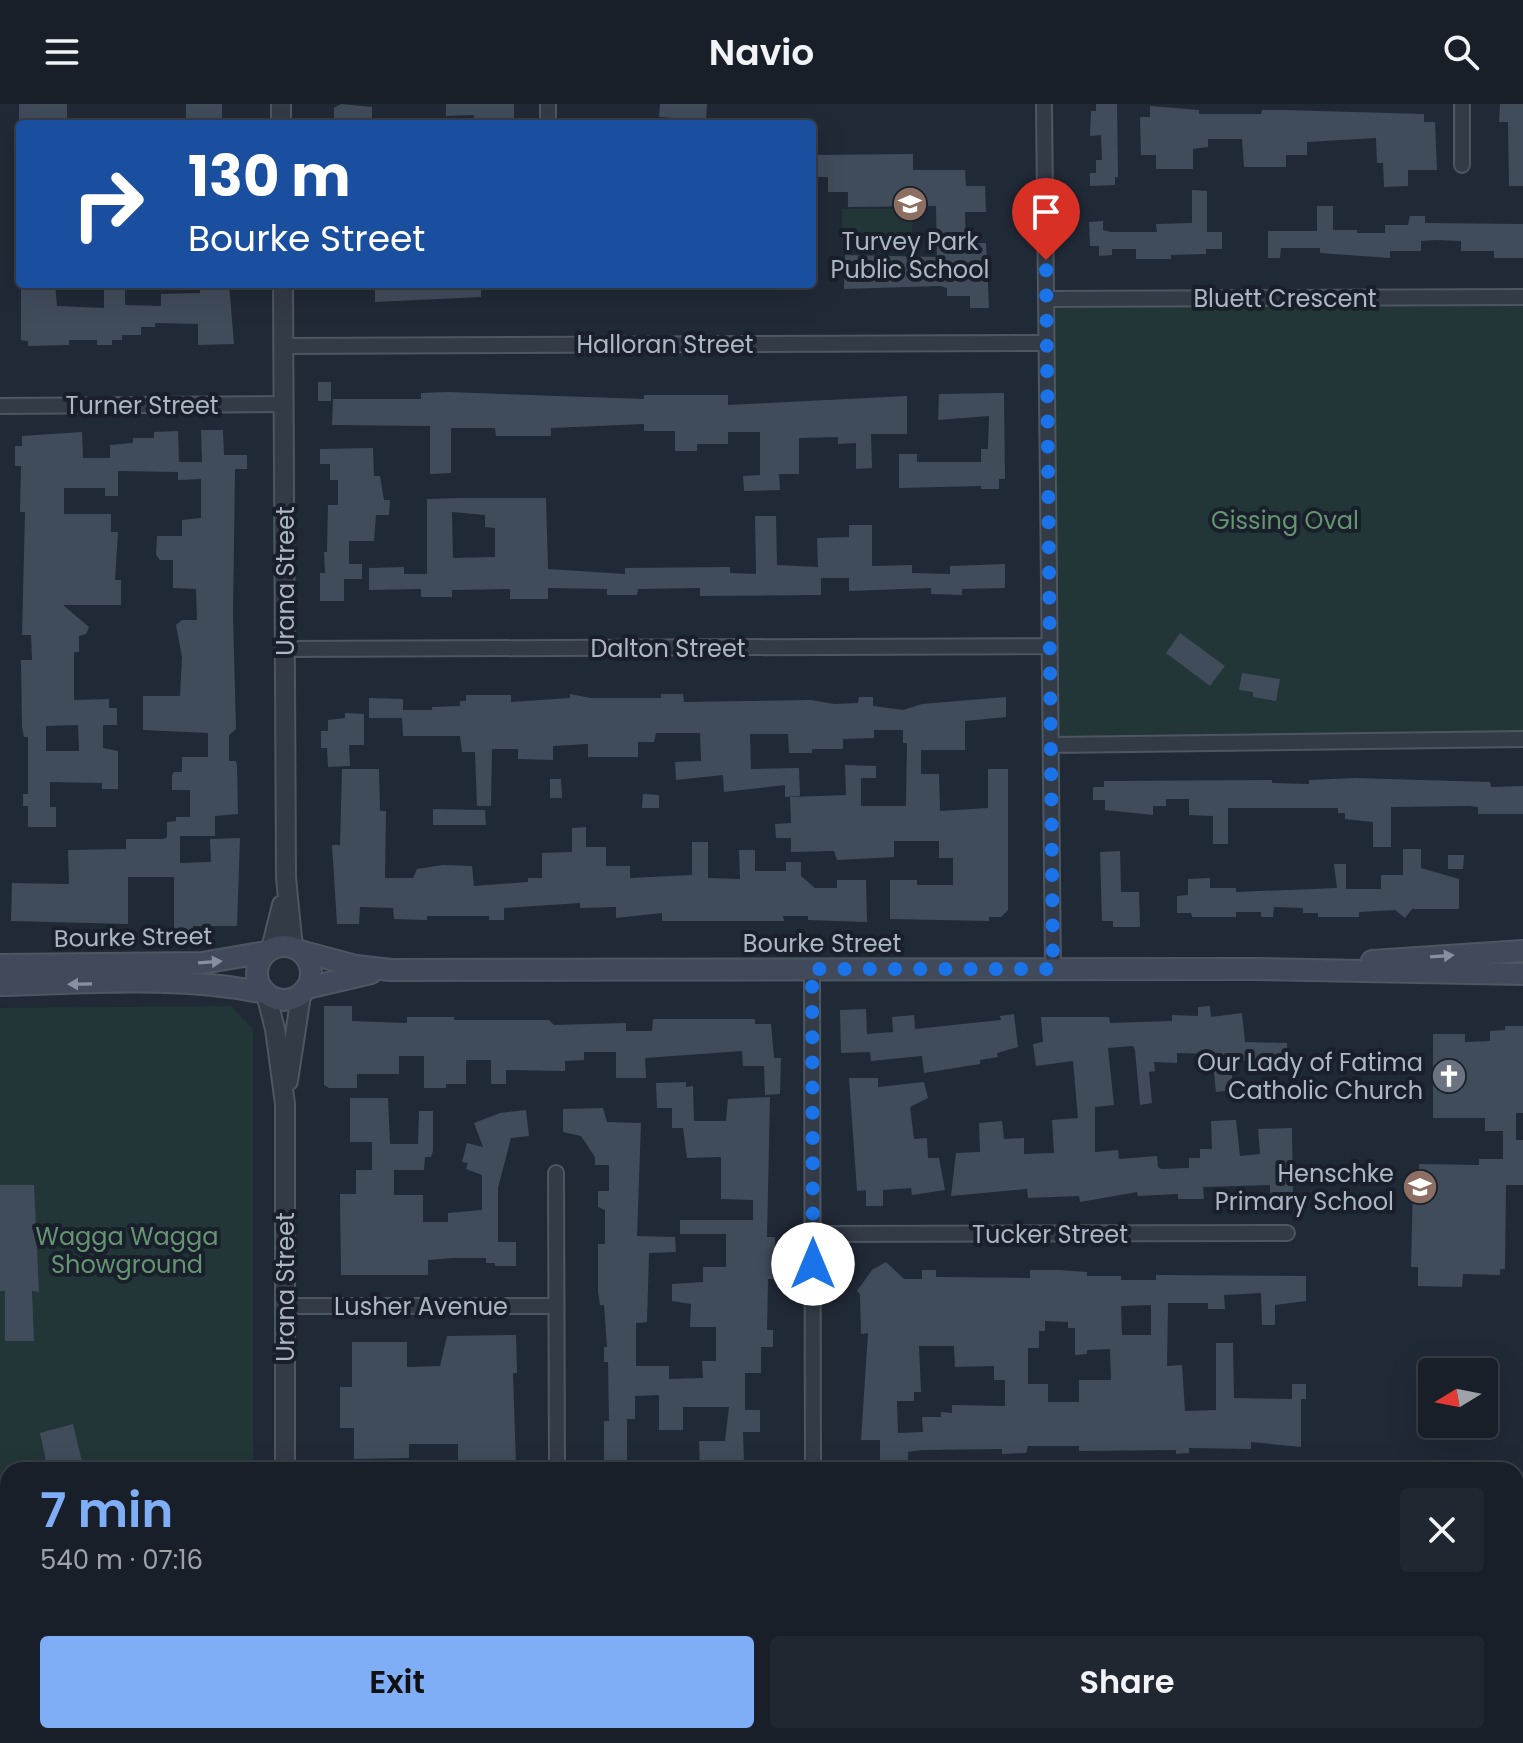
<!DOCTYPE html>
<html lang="en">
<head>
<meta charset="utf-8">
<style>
	:root { --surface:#181f28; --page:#212730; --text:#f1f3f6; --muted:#9fa2a8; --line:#363d45; --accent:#7faef7 }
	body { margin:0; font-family:Poppins,sans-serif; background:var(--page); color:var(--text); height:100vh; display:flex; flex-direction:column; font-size:30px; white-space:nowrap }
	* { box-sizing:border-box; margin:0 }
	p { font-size:26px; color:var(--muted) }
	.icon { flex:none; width:44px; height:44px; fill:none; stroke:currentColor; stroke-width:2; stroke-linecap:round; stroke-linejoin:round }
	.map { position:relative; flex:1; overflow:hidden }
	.panel { position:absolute; left:0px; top:1358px; width:1524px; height:282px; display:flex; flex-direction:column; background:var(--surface); border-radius:24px 24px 0 0; box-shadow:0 8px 32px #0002,0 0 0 2px var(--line) }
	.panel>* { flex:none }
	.hud { position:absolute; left:16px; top:16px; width:800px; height:168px; border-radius:8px; box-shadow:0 8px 32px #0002,0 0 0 2px var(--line); background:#1a4fa0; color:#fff; overflow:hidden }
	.needle { width:52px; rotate:260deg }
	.fabs { position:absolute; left:1418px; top:1254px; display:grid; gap:16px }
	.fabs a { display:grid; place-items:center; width:80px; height:80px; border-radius:8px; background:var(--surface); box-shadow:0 8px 32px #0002,0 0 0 2px var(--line); font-size:40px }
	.pin { position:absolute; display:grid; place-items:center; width:68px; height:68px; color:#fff; margin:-82px -34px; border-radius:50% 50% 50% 0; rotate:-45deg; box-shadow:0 0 8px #0007 }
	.pin .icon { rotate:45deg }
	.me { position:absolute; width:88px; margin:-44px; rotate:0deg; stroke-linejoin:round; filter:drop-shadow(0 0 6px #0008) }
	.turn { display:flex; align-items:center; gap:28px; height:168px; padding:0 40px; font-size:36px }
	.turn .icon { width:104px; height:104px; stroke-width:2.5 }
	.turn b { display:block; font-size:56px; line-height:68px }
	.round { display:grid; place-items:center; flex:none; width:84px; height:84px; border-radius:8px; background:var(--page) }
	.summary { display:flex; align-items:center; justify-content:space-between; height:136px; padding:0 40px }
	h1 { font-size:48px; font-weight:600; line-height:60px; color:var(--accent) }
	.cta { display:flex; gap:16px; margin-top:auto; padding:16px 40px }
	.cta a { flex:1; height:92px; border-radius:8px; background:var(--accent); color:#111; font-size:32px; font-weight:600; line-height:92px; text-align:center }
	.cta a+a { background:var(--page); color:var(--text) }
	header { display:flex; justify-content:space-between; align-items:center; height:104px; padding:0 40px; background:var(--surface); font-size:36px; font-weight:600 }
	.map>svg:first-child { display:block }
	.green { fill:#223537 }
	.building { fill:#414c5b; fill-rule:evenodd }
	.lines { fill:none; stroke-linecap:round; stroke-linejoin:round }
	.minor-casing { stroke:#4e5662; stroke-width:18 }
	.tertiary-casing { stroke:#4e5662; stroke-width:22 }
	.secondary-casing { stroke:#4e5662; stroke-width:24 }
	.minor { stroke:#333b47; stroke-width:14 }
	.tertiary { stroke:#333b47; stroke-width:18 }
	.secondary { stroke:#414a5a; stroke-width:20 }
	.oneway { fill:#87909f }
	.route { stroke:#1a73e8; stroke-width:14; stroke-dasharray:0 25.2 }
	.labels { text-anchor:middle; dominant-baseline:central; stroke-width:8; stroke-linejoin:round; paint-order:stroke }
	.poi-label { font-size:24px; fill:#adb6c4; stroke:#19202b; text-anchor:end }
	.street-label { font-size:24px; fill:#adb6c4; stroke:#19202b }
	.park-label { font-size:24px; fill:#659470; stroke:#19202b }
</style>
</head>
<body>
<header><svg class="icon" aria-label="menu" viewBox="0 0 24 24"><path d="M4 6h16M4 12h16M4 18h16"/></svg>Navio<svg class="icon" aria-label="search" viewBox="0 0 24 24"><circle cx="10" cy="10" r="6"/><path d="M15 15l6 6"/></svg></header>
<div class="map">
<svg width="1523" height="1639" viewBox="0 0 1523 1639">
	<rect width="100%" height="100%" fill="#202936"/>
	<path class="green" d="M842 105H912V141H842Z
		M1523 193V635L1051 641 1047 195Z
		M231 902 253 925V1366H8V1632H253V1639H0V904Z"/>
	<path class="building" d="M19 0H67V15L19 16Z
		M186 0H222V14H186Z
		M341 0 372 3V20L334 18V4Z
		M446 0H514V20H474V11L446 12Z
		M660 0H707L706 16 659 13Z
		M1096 0H1117L1118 73H1115V81L1090 82V69H1096V56H1102L1101 31 1090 32 1091 7H1096Z
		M1500 0H1523V82H1509L1508 18H1499Z
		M1150 2 1199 6V10H1261L1262 6H1282L1424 10V18H1435L1437 66H1408V82L1384 83 1383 59H1377L1376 34 1307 38V51H1286V63H1244L1242 35H1208V43L1193 45V65H1156V51H1141L1140 13H1150Z
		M913 50V66H965L966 82H985L986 108H965L966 139H986L989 204H970V192H947V184L940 182 844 185 845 151 937 153 936 102 848 103V88H828V73H812V51Z
		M1192 86 1207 87V128H1222V145H1206V150L1171 151V155H1136V145H1112V151L1099 152V142H1090L1089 118 1103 117V126L1111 128H1157L1156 120 1192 119Z
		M1317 102H1333V126H1357V129H1385V121H1408L1410 112H1425V119L1523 120V154H1494V147H1461V137L1436 136 1421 137V147H1390V154L1320 149V144H1281L1280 154H1268V127H1317Z
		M21 180H55L57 202 104 204V180H125V201L161 202V190L200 189V180H229L234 240 198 241V220L155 219V223H141V231H122V236H112V241H97V236H69V241L28 242V237L21 236Z
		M375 180H481V193L375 198Z
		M318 278H331V297H318Z
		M447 288 644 295V291H728V301L907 292V330H871L872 364 856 365V339L838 340V333L799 334V370H779L780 386 744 387 743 372 760 371V328H728V340H697V347H675V327H644V320L551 324V332H496L495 324H451V369L430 370V322L332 321 333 295H421V289Z
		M1004 289 1005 375H999V385H981V382L899 384V350H917V358H981V345H988L989 312 938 316 939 290Z
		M201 326H223L224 351H247V365H235L233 511 236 625 229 631V657H236L237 662 238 710 215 712V732H180V759L211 758 210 735 240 734 237 822H193V827L174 828V773H128V820L11 817 12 779 69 780 68 746 126 745V735H164L167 733V718L176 717V713H190V686H172V671L174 668H182V653H208V629L143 626V592H180L182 553 176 521 182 516H197L196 485 173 484V456H160L156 451 157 432H182V416L201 414V375L178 376V368L118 367V392H105V384H64V410H111V428H118L115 476H121V501H63L89 523 86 530 79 532V548H74V596L109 595V604H117V621H103V644L118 647V685H102V679L50 678V703H56V723H28V702H23V690H28V633H24L22 623 21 556H32L31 531H22L25 408H20L21 362H15V342H22V332L82 328 83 354H110V341L133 339V334H154V328L178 327 179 358H202ZM78 621 79 647H46V622Z
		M373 344 374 372H380L384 396H390L389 411H376L374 437H349V460H362V475H344V497H320V469H325L324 448H327L328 401H338V376H330V360H320V345Z
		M460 394H546L548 465 625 470V464L730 463V469L756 470 755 412H776L777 461 818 463 817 434 849 433V421H872V462L912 461V469L950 470V462L1005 460V484L962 485V491L931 490V484L849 487V474H821V491L700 492V484L638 485 637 491H607V485L548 484V495H510V485L452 486V493H421V485L369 486V464L404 463V470H427V395ZM452 408 485 411V423L495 424V453L453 454Z
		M1180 529 1225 562 1210 582 1166 549Z
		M1242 569 1280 575 1276 597 1253 593V588L1239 586Z
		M570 590 591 594H661V590H683L684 598 811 596 834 600 858 599 859 593H873V602L903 606 922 600 1006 593V613L965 617V646H921V670H939L940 707 988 704V665H1008V806L1001 813H989V817L890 815V776H917V781H953V754H939V737H894V753L837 756 834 747 791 748V734H776L775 720 791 719 790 693 846 691 845 661 876 662V674H861V702H906L907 639H903V626H874V634L843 635V645H812V649H789L788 630H750L751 665 799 664 800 692 785 693V681L724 688 723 671 676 676 675 658 701 657 700 629H656L654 638H638V653H588V640L553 642V656L518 655V645H492L491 702H477L475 648H462L460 632H403L402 614H369V594L403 595V606H432V603L460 602V597H466V591H511V598L570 594Z
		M345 609 364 610V641H349L350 662 328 663 327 644H321V627H328V616L345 614Z
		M342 665H379L380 707H386L385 774H413L417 765 443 761 472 762 474 782 528 778V774H542V749L572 748V724L586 723V743H606V762H630V774L692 771V738H708V774L740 775 739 746H755V767H786V758H801V772L815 784H837V776H866L867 818 808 816V812H783L784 817H662V809L616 814V803L580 804V799L504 804V816H489V812H427V816L394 815 393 804 360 803 359 820H337L332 741H340Z
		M1355 674 1490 678 1491 683 1523 682V710H1478V703L1469 702 1391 703V743H1373V718L1345 715V709H1338V704H1228V740H1213V712L1189 711V695H1166V702H1153V711L1105 706V696H1093V683H1104V677L1272 676V679L1309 680V676Z
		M550 675H561L562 694H550Z
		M643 690 659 691V704H642Z
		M433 705 485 706 486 721H433Z
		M1403 745H1421V764L1459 775V805H1412L1405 814 1395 806 1359 808V813H1318V809H1303V804L1274 803 1273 813H1261V808H1236V813H1192L1191 809H1177V792L1188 791V775L1210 774V784H1236V788L1337 784 1334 760H1346V785H1381V771H1403Z
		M1120 747 1121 788H1139L1140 823H1113V817H1102L1100 748Z
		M1448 751H1464L1463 765H1448Z
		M324 902H352V917L407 919V913H454V916H549L554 921 626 919V927H652L653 915H755V920H771L774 954H781L780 990 765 991 764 962H743L742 947 645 954 646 974H616V948H584V956L565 957V967L506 966V980H491V956H466V980H446V984H424V952H399V970H357V984H329L324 981Z
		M1210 902 1211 913 1242 909 1245 938 1287 939V958L1271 957V963H1255L1254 957H1231L1233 986 1216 988 1212 950 1177 949V959L1154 958 1155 967 1149 968 1152 999 1140 1001 1135 946 1133 942 1108 944 1114 1001 1095 1003V1048L1118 1046 1119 1055 1157 1052 1158 1063 1161 1065 1189 1064V1054H1200V1045H1212L1211 1017 1236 1016 1240 1052 1260 1050 1258 1025 1292 1024 1293 1093H1270V1081L1203 1083 1204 1095H1178V1090L1138 1092 1137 1088 1080 1098 1079 1092 1028 1094 1027 1085 951 1092 956 1049 980 1048 979 1019 1002 1017 1004 1035 1024 1034V1050L1054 1049 1052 1016 1078 1014 1073 957 1036 962 1033 940 1043 938 1041 913H1109L1110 919 1172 917V911L1198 912V903Z
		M866 905 867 930 893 928 892 913 914 911 915 925 1001 916 1000 912 1014 910 1018 943 997 949 998 953 980 956V960L924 969 922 952 871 957 870 948 841 949 840 906Z
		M1505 922H1523V1009H1516V1036H1523V1081H1506L1505 1165H1500V1171L1463 1170 1462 1183 1418 1182V1163H1411L1413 1079H1419V1060L1479 1061V1055H1503V1027H1485V1014H1433V930H1465V938L1490 937V927L1505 926Z
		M849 974H878V983L924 978 928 994 910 1003 914 1035 927 1034 928 1054H939L945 1086 912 1091 911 1084 883 1086V1102H866V1086L857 1087Z
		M686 978V983L693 982 694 1017H726L728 995 770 993 767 1133H775V1175H768L767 1226H773V1243H761V1269H745V1306H760V1328H743L744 1358H735L734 1366H700L699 1337H725L729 1303H683V1326H659V1291L635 1292V1315H627V1366H604V1317H609L608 1258H604V1243H607L604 1201H600L598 1188V1140H605V1106L598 1103V1087H609V1061H595V1053L581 1032 563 1028V1005L603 1004 607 1018 641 1019 637 1132 675 1133 676 1148 649 1149 647 1218 636 1219V1262H669V1275L703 1274 702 1257H716V1223H690L691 1200 672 1197V1180L703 1178V1163H726V1130H680V1116H753V1096L721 1095V1053L687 1054 683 1024H672V1004H657L656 979Z
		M350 994H388L390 1040H418L419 1007H433V1047L431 1053H425L424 1066H394V1091H423V1118H448V1109L482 1106V1071L466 1065 468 1059 462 1058 467 1039 483 1043 474 1019 500 1009 526 1006 529 1032 511 1034 498 1084V1138H516V1162H495V1159H486V1154H453L428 1156V1171H341L340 1090H356V1066H372V1038H350Z
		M0 1081H34L39 1188 32 1187 34 1237H5V1187H0Z
		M886 1158 904 1175H922V1166H936V1173L1030 1174V1166H1059L1087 1168V1172H1121V1176H1156V1171L1306 1172V1197L1275 1201V1221H1262L1261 1189 1224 1191 1225 1205H1208V1199H1168L1167 1262 1182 1261 1185 1307 1216 1306V1239H1233L1234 1294 1292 1295V1280H1306V1295H1301V1343L1251 1338V1345L1189 1344V1349L1176 1350V1346H1171L1079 1347V1342H1028L1026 1349 1002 1350V1345L921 1346 908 1348V1357H880V1336H861L868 1229 861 1230 860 1190 857 1187 872 1166ZM1151 1201V1231H1122L1121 1202ZM1045 1217 1068 1218V1224H1075V1251L1087 1250V1246L1110 1245 1111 1276H1079V1298H1048V1280H1028V1244H1039V1227H1045ZM919 1242H954L955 1263 994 1262V1276H1005V1302L952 1301V1309L941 1308V1313H922L923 1328 898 1329 897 1297H914V1288H921Z
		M516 1231 517 1269H513L516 1362 458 1363V1340H409V1354L354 1355V1324H340V1283H352V1238H407V1263L440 1262 447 1232Z
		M73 1320 84 1366H48L40 1329Z"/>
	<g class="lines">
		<g class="minor-casing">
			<path id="minor" d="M1044 0 1053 865
				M1462 0V61
				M548 20V0
				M1047 195 1523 193
				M284 242 1046 239
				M0 302 284 300
				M285 545 1050 542
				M1051 641 1523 635
				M812 865 813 1366
				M556 1069 557 1366
				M813 1130 1287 1129
				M285 1202H556
				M1516 1383H1523
				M822 1632 824 1639"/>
		</g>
		<g class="tertiary-casing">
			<path id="tertiary" d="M281 0V20
				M283 180 286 774 293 844
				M271 845 282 801
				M266 890 275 925 285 1000V1366
				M288 977 301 891
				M286 1632V1639"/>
		</g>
		<g class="secondary-casing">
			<path id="secondary" d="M257 869a27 27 0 1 1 54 0a27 27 0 1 1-54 0Z
				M300 847 356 862 391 866 1253 865 1523 870
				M1372 857 1523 847
				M0 861 202 859 266 848
				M0 881C88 879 179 871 265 889
				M307 884 371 869"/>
		</g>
		<use href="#minor" class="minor"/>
		<use href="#tertiary" class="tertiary"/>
		<use href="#secondary" class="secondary"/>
	</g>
	<defs><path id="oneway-solid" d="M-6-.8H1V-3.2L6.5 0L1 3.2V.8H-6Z" transform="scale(2)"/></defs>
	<g class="oneway">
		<use href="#oneway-solid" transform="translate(1442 852) rotate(-4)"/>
		<use href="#oneway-solid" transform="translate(210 858) rotate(-4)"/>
		<use href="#oneway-solid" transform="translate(80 880) rotate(179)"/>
	</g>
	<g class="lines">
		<path class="route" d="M813 1160 812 865H1053L1046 156"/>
	</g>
	<defs>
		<g id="school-disc" transform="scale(1.8)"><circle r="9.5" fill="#8d6e63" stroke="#19202b"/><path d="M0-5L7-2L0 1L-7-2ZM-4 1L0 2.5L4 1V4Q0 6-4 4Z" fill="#fff"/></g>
		<g id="church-disc" transform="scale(1.8)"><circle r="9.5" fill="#6b7280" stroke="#19202b"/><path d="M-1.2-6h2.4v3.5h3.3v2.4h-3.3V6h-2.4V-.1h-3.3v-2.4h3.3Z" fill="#fff"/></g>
	</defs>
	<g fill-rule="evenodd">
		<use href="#school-disc" x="910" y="100"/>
		<use href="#church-disc" x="1449" y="972"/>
		<use href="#school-disc" x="1420" y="1083"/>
	</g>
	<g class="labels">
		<g class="poi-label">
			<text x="910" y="137" text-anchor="middle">Turvey Park<tspan x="910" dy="28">Public School</tspan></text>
			<text x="1423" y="958">Our Lady of Fatima<tspan x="1423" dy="28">Catholic Church</tspan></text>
			<text x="1394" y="1069">Henschke<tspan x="1394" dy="28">Primary School</tspan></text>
		</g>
		<g class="street-label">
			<text x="1285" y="194">Bluett Crescent</text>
			<text x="665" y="240">Halloran Street</text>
			<text x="142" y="301">Turner Street</text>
			<text transform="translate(285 477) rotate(-90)">Urana Street</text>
			<text x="668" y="544">Dalton Street</text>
			<text transform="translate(133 833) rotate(-1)">Bourke Street</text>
			<text x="822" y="839">Bourke Street</text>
			<text x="1050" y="1130">Tucker Street</text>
			<text transform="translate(285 1183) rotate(-90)">Urana Street</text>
			<text x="421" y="1202">Lusher Avenue</text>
		</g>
		<g class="park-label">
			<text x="1285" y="416">Gissing Oval</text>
			<text x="127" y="1132">Wagga Wagga<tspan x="127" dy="28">Showground</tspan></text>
		</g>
	</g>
</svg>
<div class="fabs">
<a><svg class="needle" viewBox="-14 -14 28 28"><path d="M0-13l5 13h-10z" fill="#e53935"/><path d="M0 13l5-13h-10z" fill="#9fa2a8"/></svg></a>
</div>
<div class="pin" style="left:1046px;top:156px;background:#d93025"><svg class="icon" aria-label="arrive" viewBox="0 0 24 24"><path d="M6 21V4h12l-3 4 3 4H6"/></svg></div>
<svg class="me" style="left:813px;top:1160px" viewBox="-20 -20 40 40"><circle r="19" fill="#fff"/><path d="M0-13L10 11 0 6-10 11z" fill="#1a73e8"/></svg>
<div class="hud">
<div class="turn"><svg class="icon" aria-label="right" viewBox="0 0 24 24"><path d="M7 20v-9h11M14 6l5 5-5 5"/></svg><div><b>130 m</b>Bourke Street</div></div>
</div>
<section class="panel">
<div class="summary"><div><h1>7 min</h1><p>540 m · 07:16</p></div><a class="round"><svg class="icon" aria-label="close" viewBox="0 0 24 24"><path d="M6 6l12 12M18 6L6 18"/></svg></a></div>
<div class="cta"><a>Exit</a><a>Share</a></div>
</section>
</div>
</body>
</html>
